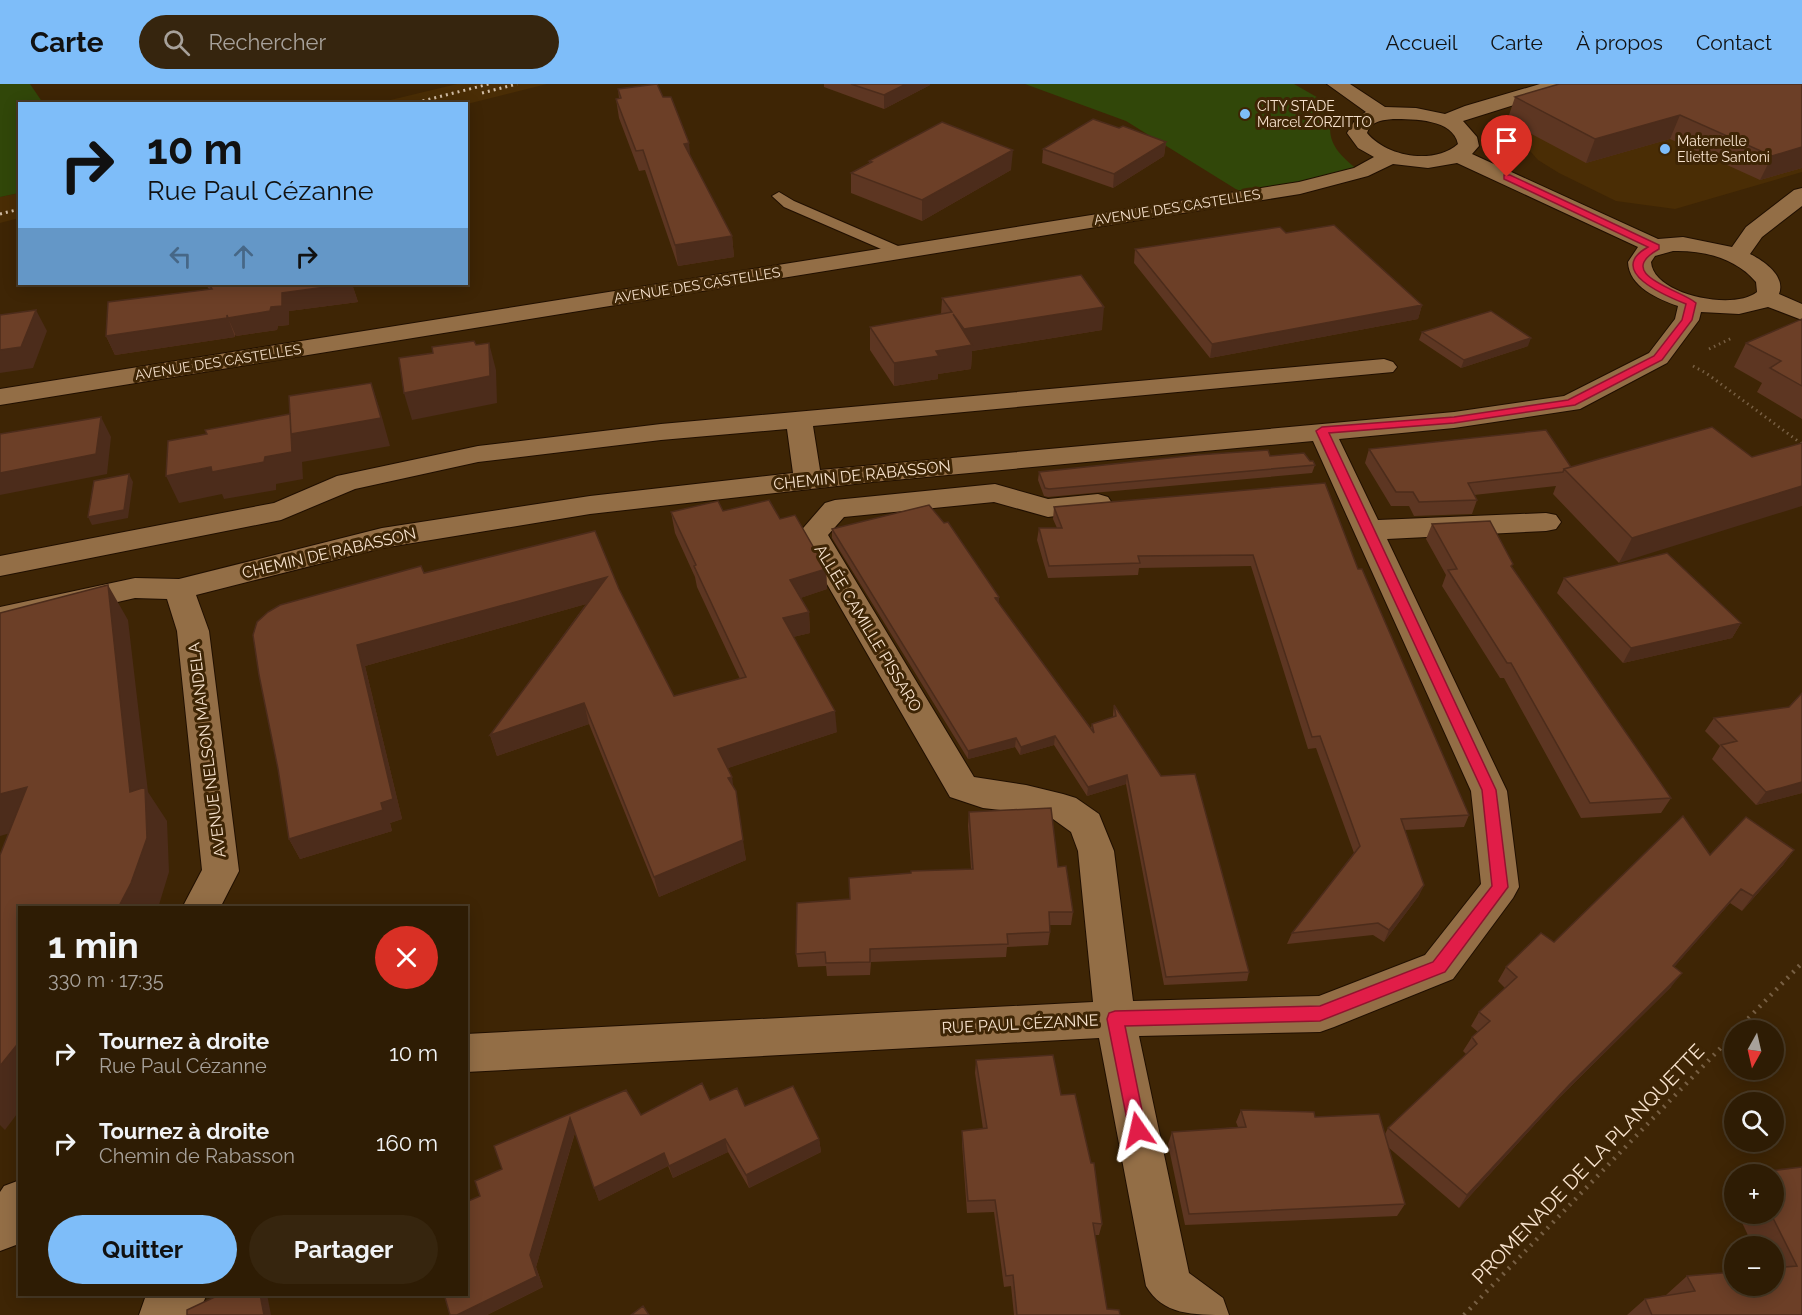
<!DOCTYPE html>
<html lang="fr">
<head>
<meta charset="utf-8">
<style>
	:root { --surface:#2e1c04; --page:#36250e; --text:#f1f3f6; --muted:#a7a19a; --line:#493a26; --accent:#7ebdf9 }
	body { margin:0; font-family:Raleway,sans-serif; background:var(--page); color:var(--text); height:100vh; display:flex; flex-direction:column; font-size:22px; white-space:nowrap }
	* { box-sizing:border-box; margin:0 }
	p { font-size:20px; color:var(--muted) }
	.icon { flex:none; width:33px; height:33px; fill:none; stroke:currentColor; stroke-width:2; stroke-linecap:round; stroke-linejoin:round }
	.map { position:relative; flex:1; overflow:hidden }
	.sheet { position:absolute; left:18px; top:822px; width:450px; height:390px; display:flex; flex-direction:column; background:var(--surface); border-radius:0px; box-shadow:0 3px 15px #0003,0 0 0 2px var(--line) }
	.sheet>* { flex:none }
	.top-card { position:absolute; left:18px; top:18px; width:450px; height:183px; border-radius:0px; box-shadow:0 3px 15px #0003,0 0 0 2px var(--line); background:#7ebdf9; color:#111; overflow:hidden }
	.needle { width:39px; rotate:188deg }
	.controls { position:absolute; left:1724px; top:936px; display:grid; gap:12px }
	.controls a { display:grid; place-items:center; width:60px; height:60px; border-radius:50%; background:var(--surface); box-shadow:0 3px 15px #0003,0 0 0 2px var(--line); font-size:30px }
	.pin { position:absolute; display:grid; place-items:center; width:51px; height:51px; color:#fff; margin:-62px -26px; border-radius:50% 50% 50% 0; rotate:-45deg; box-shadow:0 0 6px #0007 }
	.pin .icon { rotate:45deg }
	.me { position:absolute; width:66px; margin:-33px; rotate:349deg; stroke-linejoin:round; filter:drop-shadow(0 0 4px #0008) }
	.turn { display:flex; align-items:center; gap:21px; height:126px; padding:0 30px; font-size:27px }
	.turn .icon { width:78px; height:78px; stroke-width:2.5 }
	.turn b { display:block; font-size:42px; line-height:51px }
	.lanes { display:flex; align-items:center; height:57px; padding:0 30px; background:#0003; justify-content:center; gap:30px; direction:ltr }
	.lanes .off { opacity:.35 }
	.round { display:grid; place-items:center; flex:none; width:63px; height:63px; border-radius:32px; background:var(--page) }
	.summary { display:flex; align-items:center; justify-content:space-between; height:102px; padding:0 30px }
	h1 { font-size:36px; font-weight:700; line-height:45px }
	.cta { display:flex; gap:12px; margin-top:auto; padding:12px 30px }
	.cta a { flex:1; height:69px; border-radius:36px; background:var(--accent); color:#111; font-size:24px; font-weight:700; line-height:69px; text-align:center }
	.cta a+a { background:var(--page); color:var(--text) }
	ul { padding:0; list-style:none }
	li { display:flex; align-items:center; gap:18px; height:90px; padding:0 30px }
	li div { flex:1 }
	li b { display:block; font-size:22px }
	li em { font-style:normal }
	header { display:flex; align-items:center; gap:36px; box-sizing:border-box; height:84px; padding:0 30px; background:var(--accent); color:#111 }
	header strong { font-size:28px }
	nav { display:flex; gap:33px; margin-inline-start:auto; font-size:21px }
	.search { width:420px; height:54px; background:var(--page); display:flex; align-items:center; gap:15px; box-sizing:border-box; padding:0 21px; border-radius:33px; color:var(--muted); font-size:22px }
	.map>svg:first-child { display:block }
	.built { fill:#4a2d05 }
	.green { fill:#314709 }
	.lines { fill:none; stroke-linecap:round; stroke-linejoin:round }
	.lane-casing { stroke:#200f00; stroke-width:2 }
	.street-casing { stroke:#200f00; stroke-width:2 }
	.path-far1 { stroke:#775f43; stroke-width:3; stroke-dasharray:1.5 4; stroke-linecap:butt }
	.path { stroke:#775f43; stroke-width:4.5; stroke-dasharray:2 6; stroke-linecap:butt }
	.lane { fill:#936e46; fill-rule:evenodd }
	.street { fill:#936e46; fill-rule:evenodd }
	.rail { stroke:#d1bca4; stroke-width:3; stroke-dasharray:2 4; stroke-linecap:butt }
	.wall { fill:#5d3622 }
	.shaded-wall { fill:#4c2c1b }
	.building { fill:#6c3f27; stroke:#4c2c1b; stroke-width:1.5 }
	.route { fill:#e11d48; stroke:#92132f; stroke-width:1.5 }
	.poi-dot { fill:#7ebdf9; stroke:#3e2505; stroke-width:2 }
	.labels { text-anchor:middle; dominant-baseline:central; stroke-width:6; stroke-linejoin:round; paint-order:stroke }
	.far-poi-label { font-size:14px; fill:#f7e2cd; stroke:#3e2505; text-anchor:start }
	.far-street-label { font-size:14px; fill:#f7e2cd; stroke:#3e2505 }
	.street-label { font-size:16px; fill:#f7e2cd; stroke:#3e2505 }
	.near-street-label { font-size:20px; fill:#f7e2cd; stroke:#3e2505 }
</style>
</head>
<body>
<header>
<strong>Carte</strong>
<div class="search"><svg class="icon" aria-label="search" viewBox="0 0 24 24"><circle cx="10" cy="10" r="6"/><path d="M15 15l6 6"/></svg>Rechercher</div>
<nav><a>Accueil</a><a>Carte</a><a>À propos</a><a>Contact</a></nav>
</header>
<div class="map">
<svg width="1802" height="1231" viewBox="0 0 1802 1231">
	<rect width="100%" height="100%" fill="#3e2505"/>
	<path class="built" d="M457 0H547L467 20 378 19Z
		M1802 0V88L1675 125 1616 117 1559 89 1538 76 1518 53 1511 29Z
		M19 109V134L0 139V113Z"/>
	<path class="green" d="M0 0H30L43 19 20 20 19 109 0 113Z
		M1025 0H1294L1336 24C1321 54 1337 70 1361 88L1247 112 1126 37Z"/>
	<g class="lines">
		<g class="lane-casing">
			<path id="lane" d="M779 108 794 117 905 165 907 168 905 171H895L784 123 772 112Z"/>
		</g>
		<g class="street-casing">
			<path id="street" d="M1327 0H1350L1385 23 1416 24 1445 30 1465 22 1540 0H1571L1568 4 1463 37 1477 53 1479 62 1472 70 1658 155 1683 153 1732 163 1746 143 1794 106 1802 104V122L1762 153 1750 170C1764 177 1786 192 1779 210L1802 220V236L1768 223 1739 230 1701 228 1699 236 1667 279 1580 325 1454 344 1339 355 1378 436 1546 429 1556 431 1561 438 1556 445 1546 447 1387 455 1507 707 1519 803 1513 814 1453 895 1334 943 1320 948 1139 952 1189 1189 1223 1214 1229 1231C1192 1231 1163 1231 1146 1202L1099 954 466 988V950L1093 918 1078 767 1071 748 1053 735 1026 729 983 724 950 713 798 450 825 419 835 416 995 400 1048 415 1098 410 1108 413 1112 419 1108 425 1048 433 994 418 844 433 828 451 974 693 1026 701 1063 710 1076 714 1099 730 1114 767 1133 917 1319 912 1425 871 1481 800 1471 707 1313 357 872 398 590 430 382 464 196 511 209 547 239 787 220 824H182L202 786 177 547 167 515 135 514 0 545V523L135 494 179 495 382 444 590 412 793 389 787 345 661 356 478 378 355 405 281 436 0 492V472L274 419 337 392 478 362 661 340 1384 275 1393 278 1397 283 1393 288 813 342 820 386 1454 328 1564 312 1649 269 1675 235 1678 222C1658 215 1629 203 1628 178L1638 163 1457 79 1428 84 1393 80 1368 92 1300 110 0 321V305L1299 98 1354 84 1374 73 1358 64 1347 49 1357 33 1366 28ZM1393 35C1414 35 1453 35 1458 60 1434 81 1387 73 1367 49 1371 37 1382 36 1393 35ZM1673 167C1703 166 1736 174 1756 198L1757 208C1734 227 1653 211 1651 178L1655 172Z
				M20 1096V1156L16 1161 0 1167V1108L4 1102Z
				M150 1210H207L200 1226 196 1231H139L145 1214Z"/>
		</g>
		<path class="path-far1" d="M1709 265 1732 254
			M1693 282 1706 289 1802 360"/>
		<path class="path" d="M1737 946 1802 879
			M1464 1231 1734 950"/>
		<use href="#lane" class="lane"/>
		<use href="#street" class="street"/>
		<path class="rail" d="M482 9 517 0
			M411 20 489 0
			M0 130 20 125"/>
	</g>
	<path class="wall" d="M824 0H930V1L884 25 824 3Z
		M1802 0V84L1760 96 1670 55 1586 79 1507 37 1515 13Z
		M618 5 690 72 732 152 734 173 678 182 645 86 639 87 619 34 616 15 619 14Z
		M1166 58 1164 72 1113 104 1042 79 1043 65Z
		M869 77 1011 86 922 137 851 109V89L869 80Z
		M1286 149 1422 221 1418 235 1210 274 1134 179 1135 165Z
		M205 200H352L358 218 289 227V241L278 242 277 246 236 252 235 250V253L115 271 106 252 209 205Z
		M942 214 1102 246 972 267 971 285 938 290V295L894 302 870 266V243L941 230Z
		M1802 236V335L1757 308 1762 299 1734 283 1746 259Z
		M1422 248 1528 262 1461 284 1419 256Z
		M1712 343 1619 479 1553 410 1556 402 1474 411 1477 416 1472 430 1414 432 1409 422H1391L1365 379 1369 365 1571 383Z
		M1270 372 1310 377 1315 381 1312 389 1048 413 1044 412 1038 396 1039 388Z
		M1054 423 1358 485 1469 731 1464 743 1405 746 1424 801 1418 813 1384 858 1373 851 1287 860 1292 849 1354 769 1316 664 1308 665 1251 482 1139 484 1138 491 1048 494 1037 456 1039 444H1057L1053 435Z
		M723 427 780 435 826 485 827 505 800 514 809 528 810 549 793 553 837 648 728 684 733 703 746 776 659 813 589 640 497 672 490 651 586 520 365 582 402 735 390 739 392 747 300 775 289 755 278 685 424 489 619 505 674 612 740 595 697 503 695 493 675 449 671 428Z
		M1432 440 1511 483 1671 714 1661 729 1581 734 1504 594H1500L1442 502 1446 491 1426 455Z
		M832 445 999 520 1091 644 1092 640 1113 633V630L1114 621 1249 888 1247 897 1164 901 1126 700 1087 712 1054 661 1020 671 1015 663 968 675 832 454Z
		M1564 494 1741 539 1732 554 1623 579 1557 509Z
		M1714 634 1802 709 1756 721 1712 675 1720 662 1705 647Z
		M969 728 1058 783 1073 828 1071 841H1050V848L1048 861 1007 863 1006 873 871 878 870 891 827 892 826 882 798 883 796 870 850 815 971 785 968 742Z
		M1794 766 1783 781 1742 827 1730 819 1674 883 1671 903 1559 1014 1459 1124 1388 1063 1405 1120 1397 1132 1185 1141 1168 1060 1172 1048 1238 1043 1236 1038 1241 1026 1315 1033 1385 1050 1388 1044 1466 970 1463 967 1472 953 1478 948 1471 942 1479 928 1505 904 1498 897 1506 883 1554 858 1710 771Z
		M976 976 1061 1011 1102 1140 1099 1151H1095L1107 1225 1120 1231H1014L1011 1202 1004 1203 994 1128 967 1129 962 1059V1047L983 1045 975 989Z
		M710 1016 745 1022 819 1055 821 1068 749 1104 728 1068 673 1094 668 1082 599 1117 575 1049 536 1183 543 1203 487 1231H450L480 1112 502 1085 494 1062Z
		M1802 1083V1231H1627L1645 1215 1666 1211 1687 1192 1773 1202V1162H1753L1738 1130H1773V1090H1750L1752 1089Z
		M1734 1105V1121L1729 1110Z"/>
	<path class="shaded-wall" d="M906 0H930V1L884 25V11Z
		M1680 31 1670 55 1586 79 1595 55Z
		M1166 58 1164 72 1113 104 1114 90Z
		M689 59 691 79 684 60Z
		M1802 63V84L1760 96 1772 72Z
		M1013 66 1011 86 922 137V116Z
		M732 152 734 173 678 182 675 161Z
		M348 200H352L358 218 289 227V241L278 242 277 246 236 252 228 234 271 223 282 209Z
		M1422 221 1418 235 1210 274 1212 260Z
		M1104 223 1102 246 972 267 971 285 938 290V295L894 302V279L936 267 963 262 964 245Z
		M36 226 47 247 33 284 0 289V266Z
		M227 231 235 253 115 271 106 252Z
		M1531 254 1528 262 1461 284 1464 276Z
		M489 259 496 286 497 319 412 336 404 309Z
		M371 299 380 326 390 362 302 378V377L303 395 276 400V406L224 415 222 410 179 419 166 392 265 373 290 330Z
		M101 333 111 353 107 390 0 411V389Z
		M129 390 133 398 128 434 92 441 88 433Z
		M1802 402V422L1619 479 1632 454Z
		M826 485 827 505 792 517 790 496Z
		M607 493 611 513 365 582 402 735 390 739 392 747 300 775 289 755 357 561Z
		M108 501 128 536 148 708 167 737 169 788 158 824H118L130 708Z
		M999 513V522L995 514Z
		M809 528 810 549 784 555 783 534Z
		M1741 539 1732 554 1623 579 1631 564Z
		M584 619 589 640 497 672 490 651Z
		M835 627 837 648 722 686 718 665Z
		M1055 652 1054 661 1020 671 1021 663Z
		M1016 654 1015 663 968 675V667Z
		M1127 691 1126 700 1087 712 1088 703Z
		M732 693 735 713 728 694Z
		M1802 698V709L1756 721 1766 708Z
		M27 703 52 737 0 752V710Z
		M743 756 746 776 659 813 654 793Z
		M1794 766 1783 781 1742 827 1753 812Z
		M1424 801 1418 813 1384 858 1389 846Z
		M1741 805 1730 819 1662 897 1673 882Z
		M1682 889 1671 903 1559 1014 1459 1124 1467 1111 1569 1001Z
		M20 957V1026L5 1046 0 1041V982Z
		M570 1034 575 1048 536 1183 543 1203 487 1231H457L530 1171Z
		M725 1055 728 1068 673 1094 669 1082Z
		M819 1055 821 1068 749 1104 746 1091Z
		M664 1069 668 1082 599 1117 594 1104Z
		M260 1210H267L271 1231H264Z"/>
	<path class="building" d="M657 0 663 13H671L689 59 684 60 732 152 675 161 643 66 636 67 616 15 621 14 618 5Z
		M851 0H906L884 11Z
		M1559 0H1802V63L1772 72 1680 31 1595 55 1515 13Z
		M1093 35 1119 44 1123 42 1166 58 1114 90 1043 65Z
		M942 38 1013 66 922 116 851 89 872 78 869 77Z
		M1334 141 1422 221 1212 260 1135 165 1280 143 1286 149Z
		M1081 191 1104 223 964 245 953 230 972 261 936 267 939 272 894 279 870 243 952 228 942 214Z
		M209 200H348L282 209V222L271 223 270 227 228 234 227 231V234L106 252 108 218 212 205Z
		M36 226 21 263 0 266V231Z
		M1491 227 1531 254 1464 276 1422 248Z
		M1802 235V302L1770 284 1781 277 1746 259Z
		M474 257 476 261 489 259 490 292 404 309 399 274 433 269 432 263Z
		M371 299 381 334 291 350 289 312Z
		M290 330 292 368 265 373 264 378 212 388 211 383 166 392 168 357 207 350 205 346Z
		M101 333 96 370 0 389V350Z
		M1712 343 1752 373 1802 359V402L1632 454 1564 385Z
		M1546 346 1571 383 1564 385 1563 388 1468 399 1477 416 1419 418 1413 408H1396L1369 365Z
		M1268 366 1270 372 1304 369 1310 377H1313L1315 381 1049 405 1045 404 1039 388 1197 371Z
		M129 390 124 426 88 433 94 397Z
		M1325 399 1358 485H1362L1469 731 1401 735 1424 801 1389 846 1378 839 1292 849 1360 762 1320 652 1312 653 1253 471 1138 472 1140 479 1049 482 1039 444H1062L1054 423Z
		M769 416 780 435 795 431 826 485 790 496 809 528 783 534 835 627 718 665 732 693 728 694 736 707 743 756 654 793 584 619 490 651 607 493 357 561 393 715 381 719 383 726 289 755 278 685 259 591 253 551 257 538 268 528 280 521 421 482 424 489 595 447 619 505 674 612 746 593 694 482 696 481 671 428 718 417 723 427Z
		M929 421 944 439 948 438 999 513 995 514 1094 649 1092 640 1116 632 1114 621 1161 692 1195 690 1249 888 1166 893 1127 691 1088 703 1055 652 1021 663 1016 654 968 667 832 445Z
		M1490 437 1513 480 1511 482 1671 714 1590 719 1511 579H1507L1448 486 1457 485 1432 440Z
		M1667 469 1741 539 1631 564 1564 494Z
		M108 501 130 708 145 703 147 754 131 799 118 824H20V957L0 982V771L27 703 0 710V529Z
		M1802 609V698L1766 708 1721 661 1737 657 1714 634 1789 623Z
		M1051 724 1058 783 1066 782 1073 828H1049L1050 848 1007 850 1008 860 870 865V878L826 879 825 868 796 870 797 819 850 815 849 794 911 789V787L973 785 969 728Z
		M1683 732 1710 771 1746 733 1794 766 1753 812 1741 805 1673 882 1682 889 1569 1001 1467 1111 1388 1044 1477 960 1472 953 1490 937 1479 928 1517 893 1506 883 1541 849 1554 858Z
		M1053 971 1061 1011 1075 1010 1091 1079H1094L1102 1140 1093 1139 1107 1225 1119 1226 1120 1231H1017L1013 1191 1006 1192 995 1116 968 1117 962 1047 987 1044 976 976Z
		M702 999 710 1016 737 1004 745 1022 793 1002 819 1055 746 1091 725 1055 669 1082 664 1069 594 1104 570 1034 530 1171 537 1192 457 1231H450L444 1210H466V1118L480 1112 475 1097 502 1085 494 1062 626 1006 641 1031Z
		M1241 1026 1314 1028 1315 1033 1379 1030 1405 1120 1189 1130 1172 1048 1246 1043Z
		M1802 1083V1231H1652L1645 1215 1695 1207 1687 1192 1734 1188V1202H1773V1184L1797 1182 1771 1130H1773V1090H1752V1089Z
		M221 1210H260L264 1231H187V1226Z
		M643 1222 649 1231H631Z"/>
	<path class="route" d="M1504 91H1510L1659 161V165C1612 191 1682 206 1696 219L1692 236 1662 276 1575 321 1454 339 1329 349 1496 706 1508 803 1445 888 1320 937 1125 942 1146 1046 1144 1052 1138 1054 1131 1052 1129 1046 1107 935 1109 929 1115 927 1320 922 1433 878 1492 802 1482 706 1316 347 1322 343 1454 333 1568 316 1654 272 1682 236 1686 220C1666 212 1605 187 1648 163L1504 95Z"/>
	<g class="poi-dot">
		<circle cx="1245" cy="30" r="6"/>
		<circle cx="1665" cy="65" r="6"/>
	</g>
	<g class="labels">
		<g class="far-poi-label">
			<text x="1257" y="22">CITY STADE<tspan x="1257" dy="16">Marcel ZORZITTO</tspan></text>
			<text x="1677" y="57">Maternelle<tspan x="1677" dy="16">Eliette Santoni</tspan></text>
		</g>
		<g class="far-street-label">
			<text transform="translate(1177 123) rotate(-9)">AVENUE DES CASTELLES</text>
			<text transform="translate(697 201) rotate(-9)">AVENUE DES CASTELLES</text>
			<text transform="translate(218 278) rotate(-9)">AVENUE DES CASTELLES</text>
		</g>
		<g class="street-label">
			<text transform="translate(862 391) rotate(-6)">CHEMIN DE RABASSON</text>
			<text transform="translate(329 469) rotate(-13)">CHEMIN DE RABASSON</text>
			<text transform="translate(868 544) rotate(59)">ALLÉE CAMILLE PISSARO</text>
			<text transform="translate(207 666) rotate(-97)">AVENUE NELSON MANDELA</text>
			<text transform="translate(1020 940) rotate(-3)">RUE PAUL CÉZANNE</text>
		</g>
		<g class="near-street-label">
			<text transform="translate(1588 1080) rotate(-46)">PROMENADE DE LA PLANQUETTE</text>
		</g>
	</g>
</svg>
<div class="controls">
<a><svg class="needle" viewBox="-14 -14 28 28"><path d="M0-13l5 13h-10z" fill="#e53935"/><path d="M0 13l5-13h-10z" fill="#a7a19a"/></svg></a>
<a><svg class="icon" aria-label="search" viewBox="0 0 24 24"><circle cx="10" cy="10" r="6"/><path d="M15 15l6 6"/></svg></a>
<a>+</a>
<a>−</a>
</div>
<div class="pin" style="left:1507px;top:93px;background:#d93025"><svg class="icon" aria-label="arrive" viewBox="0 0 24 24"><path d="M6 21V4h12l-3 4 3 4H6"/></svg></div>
<svg class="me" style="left:1138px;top:1046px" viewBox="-20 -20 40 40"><path d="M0-17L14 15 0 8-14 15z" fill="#e11d48" stroke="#fff" stroke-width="4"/></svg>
<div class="top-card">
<div class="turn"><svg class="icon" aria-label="right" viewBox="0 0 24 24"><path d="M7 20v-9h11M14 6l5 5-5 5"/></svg><div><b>10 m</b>Rue Paul Cézanne</div></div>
<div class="lanes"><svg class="icon off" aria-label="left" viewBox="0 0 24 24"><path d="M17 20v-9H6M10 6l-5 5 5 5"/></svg><svg class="icon off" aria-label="ahead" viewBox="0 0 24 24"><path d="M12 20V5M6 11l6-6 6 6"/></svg><svg class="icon" aria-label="right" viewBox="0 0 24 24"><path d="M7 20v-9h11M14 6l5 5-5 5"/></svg></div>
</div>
<section class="sheet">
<div class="summary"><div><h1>1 min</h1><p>330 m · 17:35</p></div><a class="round" style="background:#d93025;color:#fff"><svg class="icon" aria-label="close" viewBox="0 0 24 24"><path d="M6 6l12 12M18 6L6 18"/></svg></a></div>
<ul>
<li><svg class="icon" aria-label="right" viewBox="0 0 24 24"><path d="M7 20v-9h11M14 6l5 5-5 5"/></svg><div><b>Tournez à droite</b><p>Rue Paul Cézanne</p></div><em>10 m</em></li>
<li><svg class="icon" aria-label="right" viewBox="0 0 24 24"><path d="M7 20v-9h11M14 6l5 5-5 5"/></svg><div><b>Tournez à droite</b><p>Chemin de Rabasson</p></div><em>160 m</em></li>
</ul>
<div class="cta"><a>Quitter</a><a>Partager</a></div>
</section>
</div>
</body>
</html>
